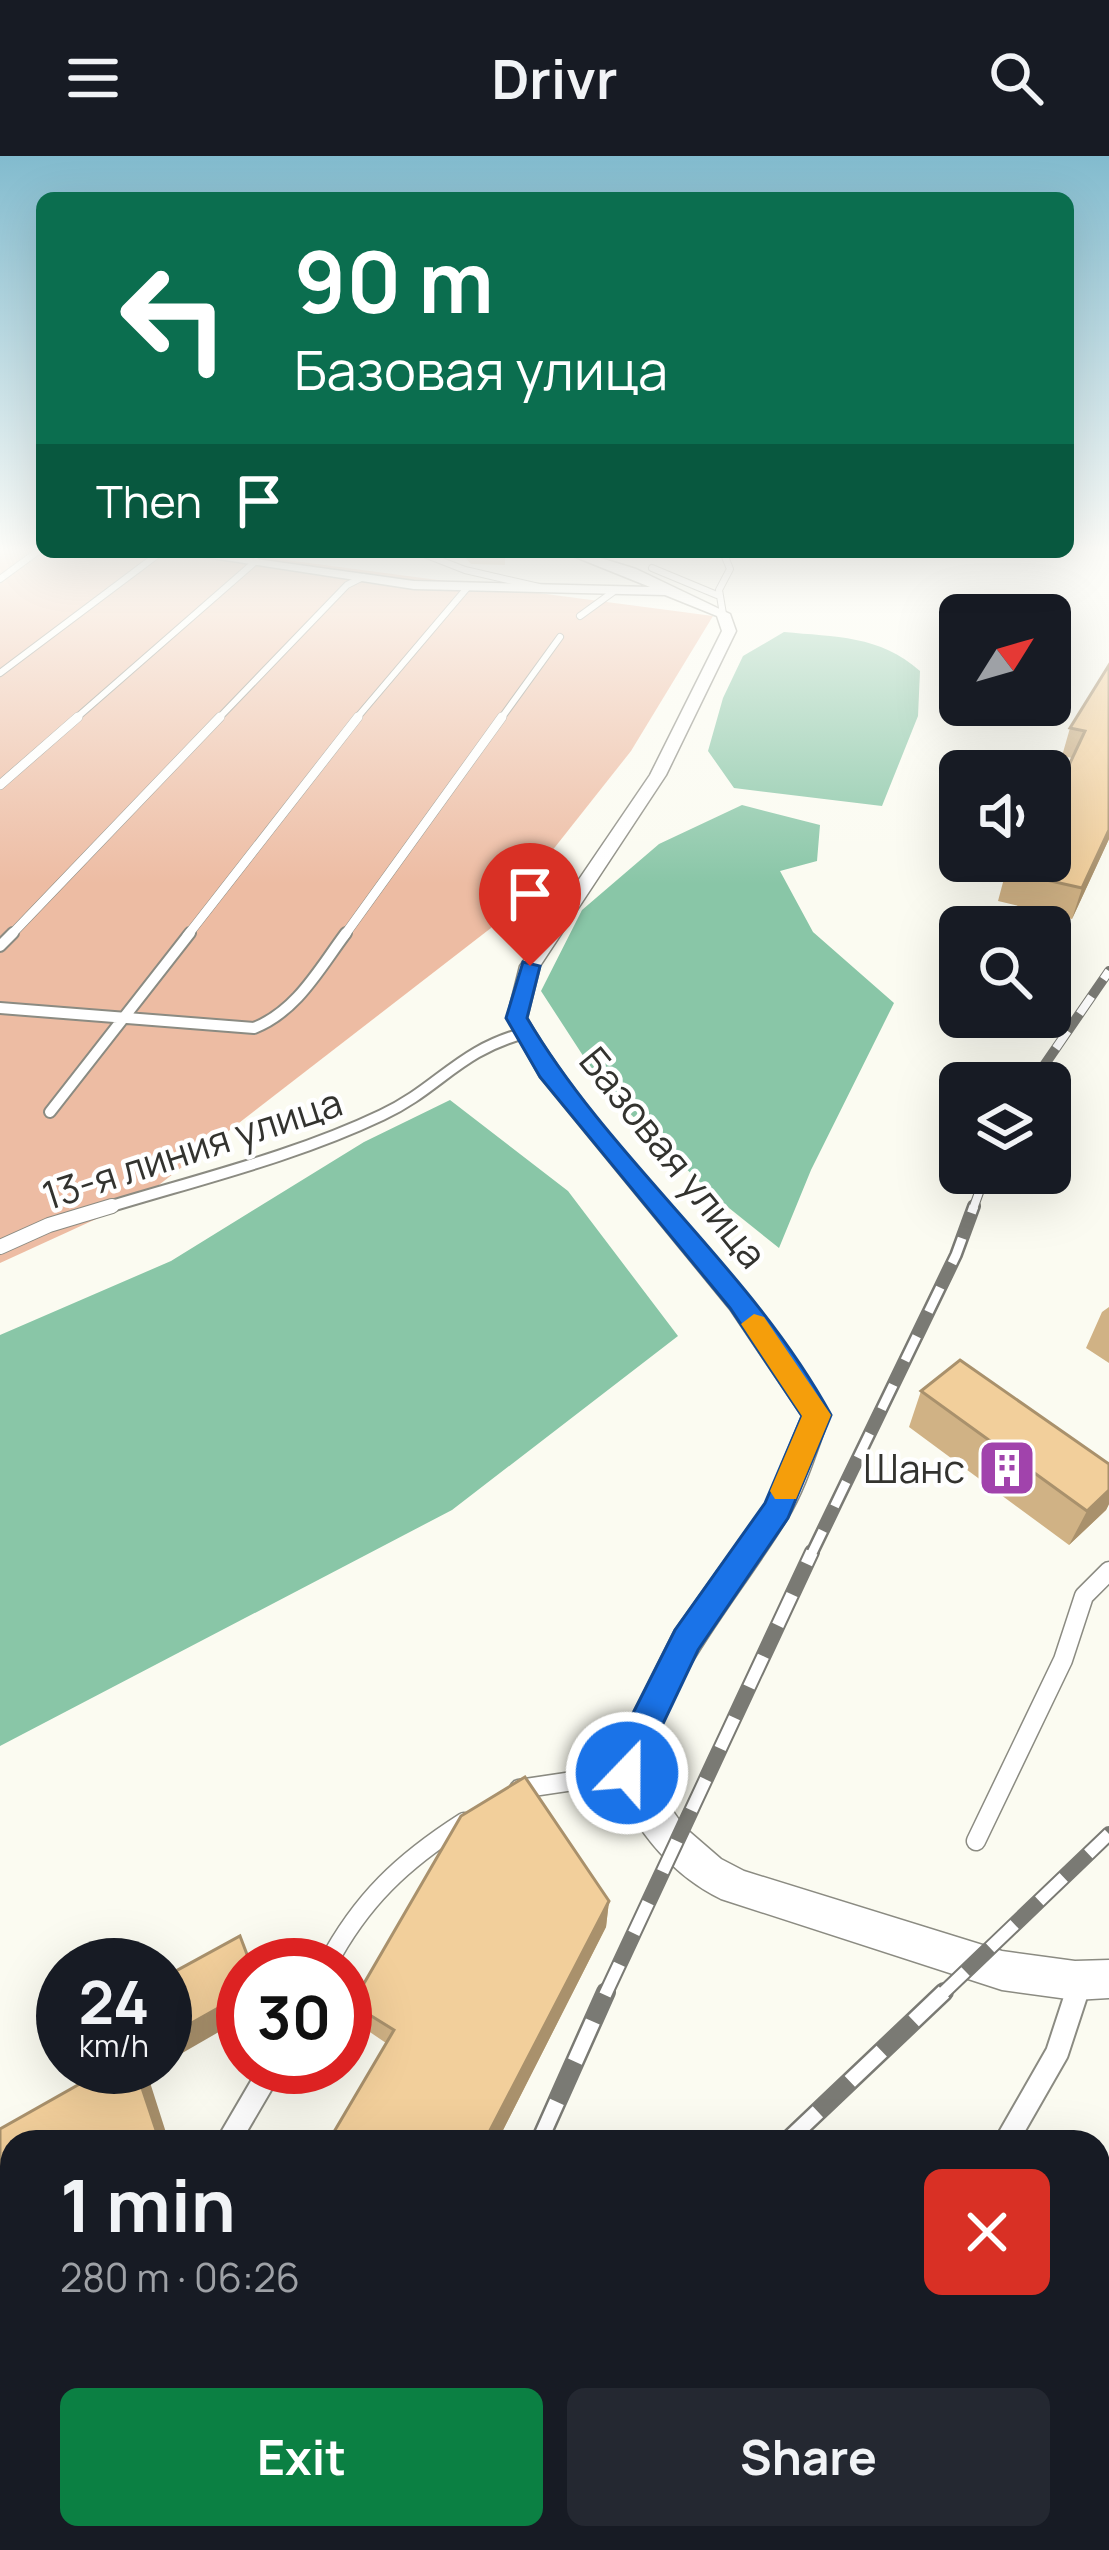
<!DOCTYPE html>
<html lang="en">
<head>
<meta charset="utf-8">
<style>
	:root { --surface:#171b24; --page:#242831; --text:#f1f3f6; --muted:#9ea1a6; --accent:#0b8043 }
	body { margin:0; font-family:Manrope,sans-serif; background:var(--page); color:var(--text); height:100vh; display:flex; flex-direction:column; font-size:45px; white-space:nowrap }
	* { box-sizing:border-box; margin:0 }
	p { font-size:39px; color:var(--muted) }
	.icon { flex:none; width:66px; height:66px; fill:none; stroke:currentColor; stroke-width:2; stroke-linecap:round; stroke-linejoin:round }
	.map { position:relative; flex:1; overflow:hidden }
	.panel { position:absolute; left:0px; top:1974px; width:1110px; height:420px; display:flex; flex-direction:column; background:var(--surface); border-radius:36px 36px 0 0; box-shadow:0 12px 48px #0002 }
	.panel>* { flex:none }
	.top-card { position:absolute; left:36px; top:36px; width:1038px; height:366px; border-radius:18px; box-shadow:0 12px 48px #0002; background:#0b6e4f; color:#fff; overflow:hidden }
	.needle { width:78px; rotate:53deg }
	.controls { position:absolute; left:939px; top:438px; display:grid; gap:24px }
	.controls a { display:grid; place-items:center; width:132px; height:132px; border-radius:18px; background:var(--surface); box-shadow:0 12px 48px #0002; font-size:60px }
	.speed { position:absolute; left:36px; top:1782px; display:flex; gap:24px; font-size:60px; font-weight:700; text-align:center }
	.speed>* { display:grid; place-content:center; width:156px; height:156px; border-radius:50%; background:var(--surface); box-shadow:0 12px 48px #0002; line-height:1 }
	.speed small { font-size:30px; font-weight:400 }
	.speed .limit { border:18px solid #d22; background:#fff; color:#111 }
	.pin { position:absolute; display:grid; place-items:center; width:102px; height:102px; color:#fff; margin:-123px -51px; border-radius:50% 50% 50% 0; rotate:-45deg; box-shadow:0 0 12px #0007 }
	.pin .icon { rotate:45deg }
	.me { position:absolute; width:132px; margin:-66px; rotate:22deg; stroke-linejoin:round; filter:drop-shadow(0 0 9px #0008) }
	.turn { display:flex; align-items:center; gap:42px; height:252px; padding:0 60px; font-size:54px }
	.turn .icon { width:156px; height:156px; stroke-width:2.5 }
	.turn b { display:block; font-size:84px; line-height:102px }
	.then { display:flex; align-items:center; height:114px; padding:0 60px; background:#0003; gap:24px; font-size:45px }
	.round { display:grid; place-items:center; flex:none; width:126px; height:126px; border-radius:18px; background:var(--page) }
	.head { display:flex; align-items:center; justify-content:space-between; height:204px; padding:0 60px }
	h1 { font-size:72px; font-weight:700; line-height:90px }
	.action { display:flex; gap:24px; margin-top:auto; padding:24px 60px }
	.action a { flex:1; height:138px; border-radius:18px; background:var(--accent); color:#fff; font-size:48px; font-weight:700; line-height:138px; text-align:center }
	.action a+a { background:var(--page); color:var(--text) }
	header { display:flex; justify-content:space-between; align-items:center; height:156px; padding:0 60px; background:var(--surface); font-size:54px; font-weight:700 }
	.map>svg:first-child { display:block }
	.green { fill:#edbca3 }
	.water { fill:#89c6a7 }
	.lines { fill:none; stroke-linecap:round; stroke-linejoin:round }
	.lane-far5-casing { stroke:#8b8b82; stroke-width:8 }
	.lane-far4-casing { stroke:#8b8b82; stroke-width:10 }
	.lane-far3-casing { stroke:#8b8b82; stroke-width:14 }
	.lane-far2-casing { stroke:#8b8b82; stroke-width:16 }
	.lane-far1-casing { stroke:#8b8b82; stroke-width:21 }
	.lane-casing { stroke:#8b8b82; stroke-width:26 }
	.street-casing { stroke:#8b8b82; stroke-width:3 }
	.lane-far5 { stroke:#fff; stroke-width:6 }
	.lane-far4 { stroke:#fff; stroke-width:9 }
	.lane-far3 { stroke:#fff; stroke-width:10 }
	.lane-far2 { stroke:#fff; stroke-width:14 }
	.lane-far1 { stroke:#fff; stroke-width:18 }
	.lane { stroke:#fff; stroke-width:22 }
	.street { fill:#fff; fill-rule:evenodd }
	.rail-far3-casing { stroke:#7a7a74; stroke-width:10 }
	.rail-far2-casing { stroke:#7a7a74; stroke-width:14 }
	.rail-far1-casing { stroke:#7a7a74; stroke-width:16 }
	.rail-casing { stroke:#7a7a74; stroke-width:20 }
	.rail-far3 { stroke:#fff; stroke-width:8; stroke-dasharray:21; stroke-linecap:butt }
	.rail-far2 { stroke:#fff; stroke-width:9; stroke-dasharray:27; stroke-linecap:butt }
	.rail-far1 { stroke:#fff; stroke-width:12; stroke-dasharray:34; stroke-linecap:butt }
	.rail { stroke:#fff; stroke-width:15; stroke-dasharray:44; stroke-linecap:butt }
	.wall { fill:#d0b285 }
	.shaded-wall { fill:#a9916c }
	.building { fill:#f2cf9b; stroke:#a9916c; stroke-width:3 }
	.route { fill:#1a73e8; stroke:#114b97; stroke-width:3 }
	.slow { fill:#f59e0b }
	.labels { text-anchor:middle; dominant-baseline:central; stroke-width:9; stroke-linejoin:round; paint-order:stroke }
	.street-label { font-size:39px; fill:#33332f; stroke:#fff }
	.poi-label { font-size:39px; fill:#33332f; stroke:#fff; text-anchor:end }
</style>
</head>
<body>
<header><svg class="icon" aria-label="menu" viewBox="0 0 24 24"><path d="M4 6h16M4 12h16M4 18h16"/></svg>Drivr<svg class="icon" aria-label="search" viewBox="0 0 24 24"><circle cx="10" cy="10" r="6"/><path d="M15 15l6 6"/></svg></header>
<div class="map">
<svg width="1109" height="2394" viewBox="0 0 1109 2394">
	<rect width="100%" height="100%" fill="#fbfbf1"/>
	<path class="green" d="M0 393 225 396 713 460 631 595 491 772 142 1042 0 1107Z"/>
	<path class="water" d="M784 476C835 481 880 479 920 515L918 560 882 650 734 632 708 595 723 542 743 500Z
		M742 649 820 669 817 705 780 715 813 776 894 847 811 1014 779 1092 714 1040 604 932 541 835 582 754 659 688Z
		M450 944 568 1035 678 1180 452 1354 0 1590V1179L171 1105 364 986Z"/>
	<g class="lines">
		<g class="lane-far5-casing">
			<path id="lane-far5" d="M419 396 465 414 539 431
				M723 396 730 413 719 434 723 458
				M652 412 717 439
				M0 423 41 393
				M580 460 613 436
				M0 517 161 396
				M74 564 256 405
				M217 564 347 429 363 421
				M355 564 467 432
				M500 564 560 481"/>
		</g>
		<g class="lane-far4-casing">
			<path id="lane-far4" d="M0 629 78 561
				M10 780 220 561
				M187 780 358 561
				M344 780 502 561"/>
		</g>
		<g class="lane-far3-casing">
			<path id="lane-far3" d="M0 790 13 777
				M0 852 254 872C297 855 319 813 346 777
				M50 956 190 777
				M102 1053C196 1024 294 1001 382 959 438 933 459 894 525 877"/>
		</g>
		<g class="lane-far2-casing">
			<path id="lane-far2" d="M0 1091 49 1069 112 1050"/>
		</g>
		<g class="lane-far1-casing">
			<path id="lane-far1" d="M519 1633 627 1617
				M976 1685 1063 1504 1084 1440 1109 1415
				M327 1809C361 1744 403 1705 464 1666
				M1076 1839 1080 1827"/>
		</g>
		<g class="lane-casing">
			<path id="lane" d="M228 1986 272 1911
				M1006 1986 1057 1897 1077 1836
				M0 2207 12 2197
				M775 2394 782 2382"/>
		</g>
		<g class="street-casing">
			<path id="street" d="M173 396H205L414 425 650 431 563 396H581L636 413 730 458 736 475 666 619 540 810 527 862C611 1006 750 1112 830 1259 817 1293 806 1332 787 1363 737 1445 668 1519 645 1615L684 1671 721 1703 744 1715 1002 1795 1075 1805 1109 1804V1842L1075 1844 1002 1834 721 1743C668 1717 633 1670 610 1617L621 1581 675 1474 766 1347 802 1260 730 1153 540 921 507 862 520 810 650 619 722 475 717 460 665 439 414 433Z"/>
		</g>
		<use href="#lane-far5" class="lane-far5"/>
		<use href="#lane-far4" class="lane-far4"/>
		<use href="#lane-far3" class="lane-far3"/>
		<use href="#lane-far2" class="lane-far2"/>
		<use href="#lane-far1" class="lane-far1"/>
		<use href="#lane" class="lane"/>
		<use href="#street" class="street"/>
		<g class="rail-far3-casing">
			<path id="rail-far3" d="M1032 927 1109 815
				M973 1053 986 1017"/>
		</g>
		<g class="rail-far2-casing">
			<path id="rail-far2" d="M811 1399 956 1099 974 1050"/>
		</g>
		<g class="rail-far1-casing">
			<path id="rail-far1" d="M605 1839 812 1396
				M941 1839 1109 1678"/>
		</g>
		<g class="rail-casing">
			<path id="rail" d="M539 1986 606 1836
				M786 1986 944 1836
				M357 2394 362 2382
				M398 2394 409 2382"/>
		</g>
		<use href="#rail-far3" class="rail-far3"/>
		<use href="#rail-far2" class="rail-far2"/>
		<use href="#rail-far1" class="rail-far1"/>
		<use href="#rail" class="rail"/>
	</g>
	<path class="wall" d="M460 396H505V409L471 408Z
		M1109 509V683L1072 763 998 745 1006 715 1055 639 1072 602 1062 600 1070 572Z
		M1109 1151V1207L1086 1192 1102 1156Z
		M921 1235 1109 1308V1348L1106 1354 1069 1389 909 1271Z
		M609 1745 606 1771 497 1986H328L386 1887 361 1870 352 1848Z"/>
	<path class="shaded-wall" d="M1109 674V683L1072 763 1082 732Z
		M1109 1334V1348L1106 1354 1069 1389 1087 1355Z
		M609 1745 606 1771 497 1986H484Z
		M243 1838V1862L165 1907V1882Z
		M135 1911H158L147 1917 169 1986H160Z
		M12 2078V2094L0 2088V2085Z
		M280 2382H295L289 2394H274Z"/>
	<path class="building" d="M1109 509V674L1082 732 1006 715 1012 705H1050V638L1055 639 1085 575 1070 572Z
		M960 1204 1109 1308V1334L1087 1355 921 1235Z
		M525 1621 609 1745 484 1986H328L394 1874 352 1848 461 1660Z
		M240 1780 251 1809H243V1838L165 1882V1821Z
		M97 1911H135L160 1986H12V2078L0 2085V1973L99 1917Z
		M95 2382H280L274 2394H88Z"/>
	<linearGradient id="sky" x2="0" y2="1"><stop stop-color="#82bbce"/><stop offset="0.54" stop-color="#fdfdf9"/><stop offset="1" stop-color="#fdfdf9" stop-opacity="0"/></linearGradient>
	<rect width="1109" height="728" fill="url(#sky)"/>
	<path class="route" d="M523 806 540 810 527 862C612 1006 751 1112 831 1259L788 1362 698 1494 650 1595 639 1629 627 1634 614 1629 609 1617 621 1581 675 1474 765 1347 802 1260 730 1152 540 921 506 862Z"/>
	<path class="slow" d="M754 1158 764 1161 831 1259 796 1343H775L770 1335 802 1260 741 1168Z"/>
	<defs>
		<g id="building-square" transform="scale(3)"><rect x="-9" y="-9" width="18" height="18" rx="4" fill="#a143ac" stroke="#fff"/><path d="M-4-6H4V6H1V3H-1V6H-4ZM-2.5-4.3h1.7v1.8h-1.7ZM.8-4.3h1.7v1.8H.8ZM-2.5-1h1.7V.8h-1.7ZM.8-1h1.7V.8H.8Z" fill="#fff"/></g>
	</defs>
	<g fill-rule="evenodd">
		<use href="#building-square" x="1007" y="1312"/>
	</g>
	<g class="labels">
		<g class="street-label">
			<text transform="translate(192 992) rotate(-18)">13-я линия улица</text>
			<text transform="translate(674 1001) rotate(51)">Базовая улица</text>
		</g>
		<g class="poi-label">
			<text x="965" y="1312">Шанс</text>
		</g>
	</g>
</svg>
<div class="controls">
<a><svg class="needle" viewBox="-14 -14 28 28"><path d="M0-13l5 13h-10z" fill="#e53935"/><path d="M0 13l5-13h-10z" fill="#9ea1a6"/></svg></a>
<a><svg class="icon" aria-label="sound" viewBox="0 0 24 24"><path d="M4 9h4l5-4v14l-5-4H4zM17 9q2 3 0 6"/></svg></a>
<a><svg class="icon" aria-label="search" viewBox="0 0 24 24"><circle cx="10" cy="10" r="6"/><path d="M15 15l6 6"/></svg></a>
<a><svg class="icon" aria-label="layers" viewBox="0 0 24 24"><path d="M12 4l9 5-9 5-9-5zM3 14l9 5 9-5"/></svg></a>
</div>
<div class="speed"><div>24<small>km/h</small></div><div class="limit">30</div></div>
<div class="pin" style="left:530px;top:810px;background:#d93025"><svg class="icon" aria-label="arrive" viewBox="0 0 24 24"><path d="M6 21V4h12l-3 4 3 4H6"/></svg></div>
<svg class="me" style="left:627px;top:1617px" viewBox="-20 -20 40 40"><circle r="17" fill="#1a73e8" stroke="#fff" stroke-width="3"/><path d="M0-11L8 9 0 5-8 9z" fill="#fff"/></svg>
<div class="top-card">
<div class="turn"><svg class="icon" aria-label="left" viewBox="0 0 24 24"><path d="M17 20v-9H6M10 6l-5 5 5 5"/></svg><div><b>90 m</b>Базовая улица</div></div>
<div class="then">Then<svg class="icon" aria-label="arrive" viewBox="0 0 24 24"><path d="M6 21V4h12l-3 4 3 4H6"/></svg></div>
</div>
<section class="panel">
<div class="head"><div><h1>1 min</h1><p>280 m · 06:26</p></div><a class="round" style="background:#d93025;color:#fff"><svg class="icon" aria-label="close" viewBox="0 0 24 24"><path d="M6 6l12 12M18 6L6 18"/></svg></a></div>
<div class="action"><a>Exit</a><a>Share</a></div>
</section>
</div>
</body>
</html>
